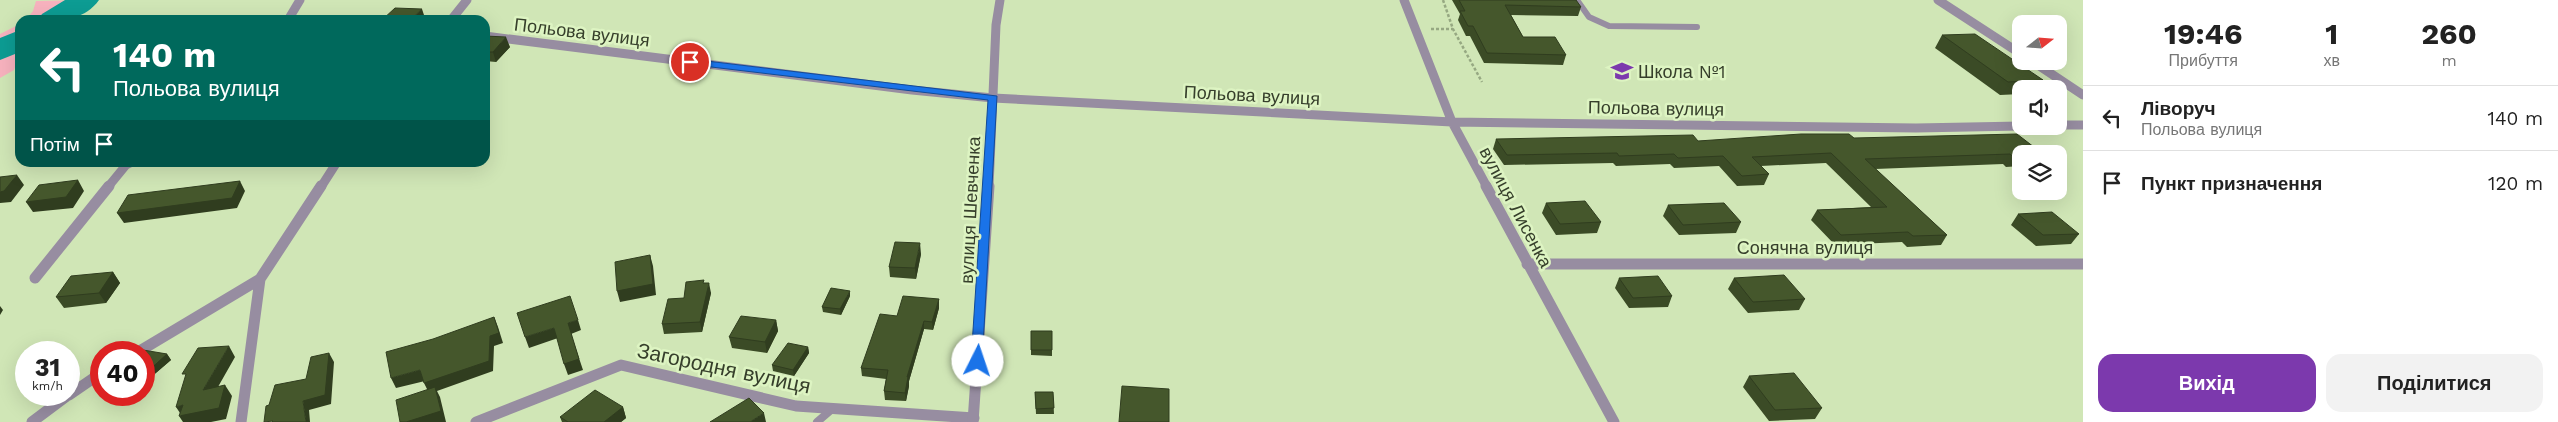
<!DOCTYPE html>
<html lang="uk">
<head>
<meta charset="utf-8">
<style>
	:root { --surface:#fff; --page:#f2f2f2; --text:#222; --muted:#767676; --line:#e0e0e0; --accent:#7c39ad }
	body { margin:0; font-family:"Work Sans",sans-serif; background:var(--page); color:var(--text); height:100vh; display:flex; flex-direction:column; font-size:19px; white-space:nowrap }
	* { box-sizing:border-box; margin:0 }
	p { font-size:16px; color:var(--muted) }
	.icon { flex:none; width:28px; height:28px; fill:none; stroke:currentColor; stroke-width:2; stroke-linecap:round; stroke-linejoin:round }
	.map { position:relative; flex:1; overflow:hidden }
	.details { display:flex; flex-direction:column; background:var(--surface); width:475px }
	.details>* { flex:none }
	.banner { position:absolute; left:15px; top:15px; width:475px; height:152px; border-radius:15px; box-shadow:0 5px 20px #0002; background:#00695c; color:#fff; overflow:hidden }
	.needle { width:32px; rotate:73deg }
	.tools { position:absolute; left:2012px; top:15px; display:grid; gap:10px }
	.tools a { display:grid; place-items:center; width:55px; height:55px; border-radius:10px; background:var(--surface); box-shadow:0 5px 20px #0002; font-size:25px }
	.speed { position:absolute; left:15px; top:341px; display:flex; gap:10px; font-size:25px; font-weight:700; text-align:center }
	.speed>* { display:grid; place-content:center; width:65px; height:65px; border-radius:50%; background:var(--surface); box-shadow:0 5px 20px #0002; line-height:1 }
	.speed small { font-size:12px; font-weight:400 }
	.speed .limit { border:8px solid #d22; background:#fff; color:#111 }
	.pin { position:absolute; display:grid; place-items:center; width:42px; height:42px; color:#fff; margin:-21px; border:2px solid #fff; border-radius:50%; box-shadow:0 1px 5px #0007 }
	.me { position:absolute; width:55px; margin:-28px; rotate:4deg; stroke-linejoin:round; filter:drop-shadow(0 0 4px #0008) }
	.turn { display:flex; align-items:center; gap:18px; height:105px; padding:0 15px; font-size:22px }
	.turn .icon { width:65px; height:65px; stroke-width:2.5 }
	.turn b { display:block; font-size:35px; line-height:42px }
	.then { display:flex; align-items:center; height:48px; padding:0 15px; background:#0003; gap:10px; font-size:19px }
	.eta { display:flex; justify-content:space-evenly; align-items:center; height:85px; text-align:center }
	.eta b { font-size:30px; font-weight:700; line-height:35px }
	.button { display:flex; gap:10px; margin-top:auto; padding:10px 15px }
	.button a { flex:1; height:58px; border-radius:15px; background:var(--accent); color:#fff; font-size:20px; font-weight:700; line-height:58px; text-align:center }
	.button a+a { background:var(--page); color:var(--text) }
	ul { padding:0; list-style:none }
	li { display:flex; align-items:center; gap:15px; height:65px; padding:0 15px; border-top:1px solid var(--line) }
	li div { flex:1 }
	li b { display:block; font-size:19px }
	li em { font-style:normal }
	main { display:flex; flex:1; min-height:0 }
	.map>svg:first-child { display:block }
	.green { fill:#f7b2be }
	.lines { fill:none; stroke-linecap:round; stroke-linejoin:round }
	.river { fill:#0d9c93; fill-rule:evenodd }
	.path { stroke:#96a882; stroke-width:2.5; stroke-dasharray:3 2; stroke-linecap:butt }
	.service-far1 { stroke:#978da1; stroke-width:6 }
	.service { stroke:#978da1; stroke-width:8 }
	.minor-far1 { stroke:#978da1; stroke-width:9 }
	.minor { stroke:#978da1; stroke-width:11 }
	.tertiary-far1 { stroke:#978da1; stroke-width:9 }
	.tertiary { stroke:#978da1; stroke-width:11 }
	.wall { fill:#3b4b26 }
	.shaded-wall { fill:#303d1f }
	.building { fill:#45572c; stroke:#303d1f }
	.route { fill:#1a73e8; stroke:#114b97 }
	.labels { text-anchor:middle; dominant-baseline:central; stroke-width:5; stroke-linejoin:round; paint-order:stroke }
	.street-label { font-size:18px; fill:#363f2b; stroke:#ddf4c2 }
	.poi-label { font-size:18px; fill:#363f2b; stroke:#ddf4c2; text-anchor:start }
	.near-street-label { font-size:21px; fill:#363f2b; stroke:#ddf4c2 }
</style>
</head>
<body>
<main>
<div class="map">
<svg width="2083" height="422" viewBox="0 0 2083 422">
	<rect width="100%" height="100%" fill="#d0e6b6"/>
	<path class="green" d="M83 0 70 20H26L33 11 36 1Z
		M20 24V53L14 70 0 78V34Z"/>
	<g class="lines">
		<path class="river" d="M65 0H99C84 21 61 20 38 20L42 14Z
			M20 30V52L0 60V38Z"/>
		<path class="path" d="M1443 0 1453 29 1482 82
			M1431 29H1453"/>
		<path class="service-far1" d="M1577 0 1589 17 1609 26 1697 27"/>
		<path class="service" d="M817 422 831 410"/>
		<path class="minor-far1" d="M1404 0 1452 122 1487 187
			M1938 0 2021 54
			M288 20 300 0
			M451 20 467 0
			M485 36 912 90 993 98 1452 122 1916 128 2021 126
			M2032 61 2083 95
			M2059 125H2083
			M108 187 126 165 132 162
			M321 187 337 162"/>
		<path class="minor" d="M1486 186 1614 422
			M1527 264H2083
			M35 278 109 186
			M138 352 260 279
			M69 395 101 373
			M32 422 68 395
			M241 422 260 279 321 186
			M476 422 621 365 796 406 974 418"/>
		<path class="tertiary-far1" d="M989 187 996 25 1000 0"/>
		<path class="tertiary" d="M973 422 989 186"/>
	</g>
	<path class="wall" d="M1452 0H1576L1581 7 1578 16 1511 15 1523 37 1566 55 1563 65 1484 63 1470 36H1466L1458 20 1460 14Z
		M1942 35 2043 80 2037 89H2021V94L2000 95 1935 48Z
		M485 36 510 47 496 62 485 61Z
		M1854 138 2021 154V166L2006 167 2003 164 1875 169 1947 235 1941 245 1907 247 1902 242 1835 245 1811 220 1817 210 1871 207 1826 163 1761 166 1769 174 1764 185 1737 186 1719 166 1674 168 1670 164 1616 166 1613 163 1504 165 1493 149 1496 139 1698 141Z
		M1546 203 1601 222 1597 233 1556 235 1542 213Z
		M1668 205 1741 222 1736 233 1679 235 1663 216Z
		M2018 214 2079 234 2071 244 2036 246 2011 225Z
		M921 254 916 279 890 277 889 267Z
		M113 272 120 283 106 303 64 308 56 297Z
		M1619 278 1672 296 1668 307 1629 308 1615 288Z
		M1734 278 1805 299 1799 310 1748 313 1728 289Z
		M704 283 711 293 702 332 664 334 662 324 684 298Z
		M850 296 841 315 823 312 822 307Z
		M939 299V308L933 330 924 329 909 381V386L906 401 885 400 884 391 886 379 862 376 861 368Z
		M776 320 778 331 767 353 732 348 729 337Z
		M1031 331H1052V356L1031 355Z
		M808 347 809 353 794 376 773 371 772 365Z
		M144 352 167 354 171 360 150 378 144 377Z
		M1749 376 1822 408 1815 419 1769 421 1743 387Z
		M1035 392H1053L1054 414H1036Z
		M623 407 626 418 621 422H562L560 417Z"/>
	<path class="shaded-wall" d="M422 9 425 18 423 20H410Z
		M506 37 510 47 496 62 493 52Z
		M17 175 24 185 11 202 0 203V192Z
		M78 180 84 191 73 208 33 212 26 202Z
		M240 181 245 191 237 208 124 223 117 213Z
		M920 243 921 254 916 279 915 268Z
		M650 255 653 266 656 295 620 302 617 291Z
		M113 272 120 283 106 303 99 293Z
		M709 283 711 293 702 332 700 322Z
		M850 291V296L841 315 840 309Z
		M939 299V308L933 330 932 322Z
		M0 306 3 310 0 315Z
		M494 317 498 327 503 343 494 346 493 371 437 391 440 397 446 422H406L429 393 424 383 490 336Z
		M578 320 581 330 571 334 583 370 568 375 564 364 568 323Z
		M776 320 778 331 767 353 765 342Z
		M924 321V329L909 381V386L906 401 905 393 907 377Z
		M554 328 558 338 529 348 525 337Z
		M229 346 235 357 210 401 203 390Z
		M808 347 809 353 794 376 793 370Z
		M329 353 334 362 331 404 309 410 310 422H306L303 401Z
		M167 354 171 360 150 378 146 373Z
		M420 370 425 381 396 388 391 378Z
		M225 385 232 396 226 419 211 422H183L179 416H182L176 407 183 405Z
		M623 407 626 418 621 422H604Z
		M764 413 766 422H750Z"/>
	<path class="building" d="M1459 0H1576L1581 7 1505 5 1523 37H1555L1566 55 1487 53 1473 26H1468L1460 11H1465Z
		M395 8 422 9 410 20H382Z
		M1975 34 2043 80 2008 82 1942 35Z
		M485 36 506 37 493 52H485Z
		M1801 134H1849L1854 138 2017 134 2043 154H2021V156L2013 157 2010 154 1865 159 1947 235 1913 236 1908 232 1841 235 1817 210 1887 207 1831 153 1752 157 1769 174 1742 176 1723 156 1678 158 1674 154 1619 156 1617 153 1507 155 1496 139 1693 135 1698 141Z
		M17 175 4 191 0 192V177Z
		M78 180 66 197 26 202 39 185Z
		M240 181 232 198 117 213 128 195Z
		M1585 201 1601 222 1560 224 1546 203Z
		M1724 203 1741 222 1683 225 1668 205Z
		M2052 212 2079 234 2043 235 2018 214Z
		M895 242 920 243 915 268 889 267Z
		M650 255 653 284 617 291 615 262Z
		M113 272 99 293 56 297 71 276Z
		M1784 275 1805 299 1753 302 1734 278Z
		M1658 276 1672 296 1633 298 1619 278Z
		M704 280 703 283H709L700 322 662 324 668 299 684 298 686 282Z
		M831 288 850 291 840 309 822 307Z
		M570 296 578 320 568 323 579 359 564 364 554 328 525 337 517 313Z
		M903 296 939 299 932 322 924 321 907 377H908L905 393 884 391 888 370 861 368 880 314 897 316Z
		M741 316 776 320 765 342 729 337Z
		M494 317 499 333 490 336 489 361 424 383 420 370 391 378 386 352 433 339Z
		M1031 331H1052V350H1031Z
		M788 343 808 347 793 370 772 365Z
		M229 346 203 390 225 385 219 408 179 416 183 405 176 407 186 374H182L198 348Z
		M143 350 167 354 146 373 144 372V352H140Z
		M329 353 325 395 303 401 306 422H272L273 421 264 422 266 406 269 405 275 385 306 379 311 357Z
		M1794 373 1822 408 1775 410 1749 376Z
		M1122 386 1169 389V422H1119Z
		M435 387 441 411 406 422H400L396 400Z
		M595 390 623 407 604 422H568L560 417Z
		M1035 392H1053L1054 408 1036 409Z
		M749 398 764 413 750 422H710Z"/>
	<path class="route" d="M690 59 997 96 982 364H973L971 361 988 100 686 64 685 62Z"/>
	<defs>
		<g id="school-bare" transform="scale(1.725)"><path d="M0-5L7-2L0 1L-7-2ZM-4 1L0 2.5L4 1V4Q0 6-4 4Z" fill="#7c39ad" stroke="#ddf4c2" stroke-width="2.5" paint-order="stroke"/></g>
	</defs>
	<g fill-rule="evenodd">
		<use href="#school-bare" x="1622" y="71"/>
	</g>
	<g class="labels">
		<g class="street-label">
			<text transform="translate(582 32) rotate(7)">Польова вулиця</text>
			<text transform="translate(1252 95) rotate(3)">Польова вулиця</text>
			<text transform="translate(1656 108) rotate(1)">Польова вулиця</text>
			<text transform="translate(1516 207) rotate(62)">вулиця Лисенка</text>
			<text transform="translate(970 210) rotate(-87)">вулиця Шевченка</text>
			<text x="1805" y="247">Сонячна вулиця</text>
		</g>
		<g class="poi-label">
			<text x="1638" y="71">Школа №1</text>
		</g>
		<g class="near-street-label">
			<text transform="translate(724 368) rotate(12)">Загородня вулиця</text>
		</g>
	</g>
</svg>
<div class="tools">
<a><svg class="needle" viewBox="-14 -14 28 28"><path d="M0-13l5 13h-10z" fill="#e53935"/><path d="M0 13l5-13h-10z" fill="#767676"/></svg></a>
<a><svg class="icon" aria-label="sound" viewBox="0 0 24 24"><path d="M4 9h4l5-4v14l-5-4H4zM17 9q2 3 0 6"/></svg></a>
<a><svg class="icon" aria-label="layers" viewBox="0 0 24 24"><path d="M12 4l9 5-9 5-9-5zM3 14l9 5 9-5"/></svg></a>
</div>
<div class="speed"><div>31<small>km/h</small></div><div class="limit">40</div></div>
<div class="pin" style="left:690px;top:62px;background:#d93025"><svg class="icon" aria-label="arrive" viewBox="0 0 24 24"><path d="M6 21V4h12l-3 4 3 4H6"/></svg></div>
<svg class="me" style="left:978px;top:361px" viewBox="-20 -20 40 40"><circle r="19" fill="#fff"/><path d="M0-13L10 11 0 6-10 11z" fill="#1a73e8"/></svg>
<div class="banner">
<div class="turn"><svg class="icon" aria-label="left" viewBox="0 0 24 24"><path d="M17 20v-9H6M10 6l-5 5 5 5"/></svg><div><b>140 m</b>Польова вулиця</div></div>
<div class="then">Потім<svg class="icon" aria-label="arrive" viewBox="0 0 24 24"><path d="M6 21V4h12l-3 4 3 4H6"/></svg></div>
</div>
</div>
<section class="details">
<div class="eta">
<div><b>19:46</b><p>Прибуття</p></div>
<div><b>1</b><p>хв</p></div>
<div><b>260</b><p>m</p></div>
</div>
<ul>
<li><svg class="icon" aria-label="left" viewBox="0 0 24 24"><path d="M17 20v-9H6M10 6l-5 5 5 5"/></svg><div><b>Ліворуч</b><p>Польова вулиця</p></div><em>140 m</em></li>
<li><svg class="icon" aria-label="arrive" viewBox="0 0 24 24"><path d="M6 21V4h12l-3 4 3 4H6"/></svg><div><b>Пункт призначення</b></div><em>120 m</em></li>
</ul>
<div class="button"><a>Вихід</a><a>Поділитися</a></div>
</section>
</main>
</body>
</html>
